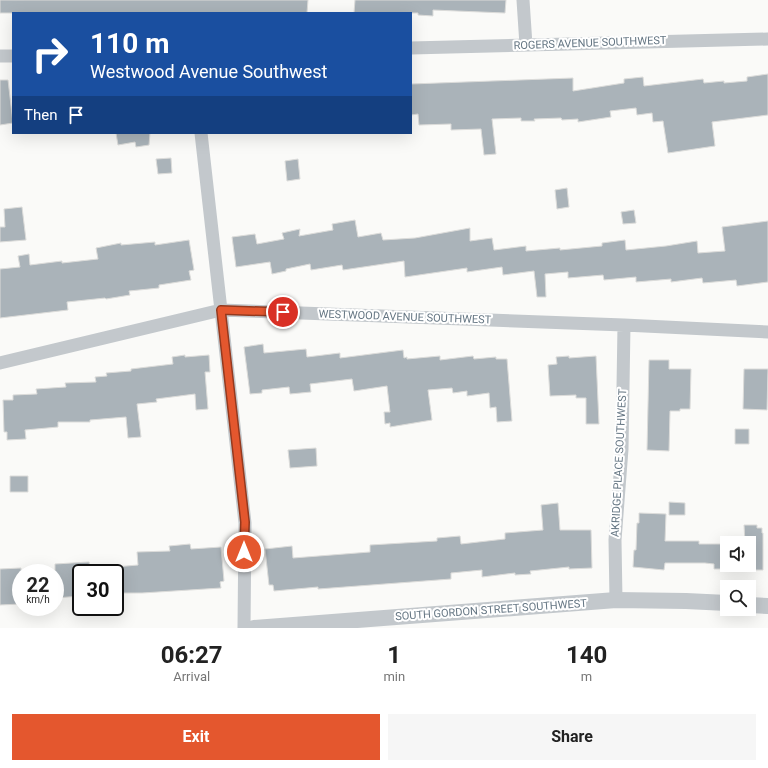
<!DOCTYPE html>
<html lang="en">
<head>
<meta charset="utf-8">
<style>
	:root { --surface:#fff; --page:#f6f6f6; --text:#222; --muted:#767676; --accent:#e4572e }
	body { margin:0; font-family:Roboto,sans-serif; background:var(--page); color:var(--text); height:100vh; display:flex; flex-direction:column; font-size:15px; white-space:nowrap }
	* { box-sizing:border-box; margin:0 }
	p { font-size:13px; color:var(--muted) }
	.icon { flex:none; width:22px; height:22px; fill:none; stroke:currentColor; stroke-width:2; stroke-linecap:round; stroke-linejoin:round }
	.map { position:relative; height:628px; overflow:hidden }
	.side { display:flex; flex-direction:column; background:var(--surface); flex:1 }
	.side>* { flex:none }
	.hud { position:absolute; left:12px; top:12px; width:400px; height:122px; border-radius:0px; box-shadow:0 4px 16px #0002; background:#1a4fa0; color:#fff; overflow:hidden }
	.fabs { position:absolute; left:720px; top:536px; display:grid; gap:8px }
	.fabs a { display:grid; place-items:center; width:36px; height:36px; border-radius:0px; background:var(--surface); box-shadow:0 4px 16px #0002; font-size:20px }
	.speed { position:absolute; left:12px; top:564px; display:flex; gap:8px; font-size:20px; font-weight:700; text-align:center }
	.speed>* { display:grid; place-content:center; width:52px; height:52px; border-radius:50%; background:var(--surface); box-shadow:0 4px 16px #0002; line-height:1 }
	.speed small { font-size:10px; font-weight:400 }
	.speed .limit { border:2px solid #111; border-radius:6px; background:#fff; color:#111 }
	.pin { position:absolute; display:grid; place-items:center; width:34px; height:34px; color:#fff; margin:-17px; border:2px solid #fff; border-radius:50%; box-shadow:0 1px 4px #0007 }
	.me { position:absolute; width:44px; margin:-22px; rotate:0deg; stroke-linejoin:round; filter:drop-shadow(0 0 3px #0008) }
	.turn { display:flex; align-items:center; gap:14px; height:84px; padding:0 12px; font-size:18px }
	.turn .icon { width:52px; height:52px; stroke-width:2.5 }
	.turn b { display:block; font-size:28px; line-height:34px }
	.then { display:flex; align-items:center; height:38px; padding:0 12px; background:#0003; gap:8px; font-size:15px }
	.eta { display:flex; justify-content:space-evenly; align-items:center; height:68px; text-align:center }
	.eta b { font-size:24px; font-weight:700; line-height:28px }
	.cta { display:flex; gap:8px; margin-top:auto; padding:8px 12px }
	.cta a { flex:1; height:46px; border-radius:0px; background:var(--accent); color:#fff; font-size:16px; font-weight:700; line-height:46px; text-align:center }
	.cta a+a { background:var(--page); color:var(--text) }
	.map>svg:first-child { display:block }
	.building { fill:#aab3b9; stroke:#dcdcda }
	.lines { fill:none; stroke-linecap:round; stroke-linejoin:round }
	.minor { stroke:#c3c8cc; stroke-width:13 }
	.tertiary { stroke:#c3c8cc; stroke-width:16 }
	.route-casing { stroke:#94391e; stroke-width:10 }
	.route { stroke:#e4572e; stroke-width:7 }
	.labels { text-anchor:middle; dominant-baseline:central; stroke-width:4; stroke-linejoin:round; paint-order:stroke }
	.street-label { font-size:11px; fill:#657683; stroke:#fff }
</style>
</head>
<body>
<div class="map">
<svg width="768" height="628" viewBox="0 0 768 628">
	<rect width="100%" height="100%" fill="#fafaf8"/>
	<path class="building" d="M0 0H308L307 13H0Z
		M355 0H506L505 13 433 10V16L418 15V13H354Z
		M768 74V115L712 122 715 146 668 153 663 121 653 122 652 113 637 115 636 108 610 111 611 117 578 122V119L562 120 561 118 534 119 535 121H521V118L492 119 496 154 484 155 481 129 451 130V124L419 125 418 114 411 115V84L573 78V91L624 83V79L643 77 644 86 703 79 704 83 724 81V83L747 81V77Z
		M0 80H8L13 123 0 125Z
		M116 133H150L149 145 136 147 135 142 118 145Z
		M171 158 172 173 158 174 156 159Z
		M298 159 300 179 287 181 285 161Z
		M567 188 569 207 557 209 555 190Z
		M22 207 26 240 0 242V227H5L4 209Z
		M634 210 636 223 623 224 621 212Z
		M355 220 358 237 381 233 383 240 415 238 470 228V241L492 238 494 250 526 246V251L560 248V250L602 246V243L625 240 626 250 666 246 697 241 698 253 725 251 722 227 768 221V282L737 286 736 280 703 283 702 278 671 282V279L636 282V277L604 280 603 275 568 278V272L545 274 546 297H537L534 271 503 275 502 267 467 272V268L405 277 404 261 343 270 342 265 311 270 310 264 286 269V271L272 274 270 262 236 267 232 237 255 234 257 244 284 239 282 233 300 229 299 236 333 230 332 224Z
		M189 240 194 270 189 271 191 280 159 285V288L129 291 130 295 106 299 105 298 67 302 68 310 0 318V269L20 267 18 256 29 254 30 265 62 261V263L98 259 96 248 121 243V245L155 242V245Z
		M263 344 264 353 306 349 307 357 340 353V358L403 350 404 358 407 357V359L440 356V360L473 356 474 359 496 357V359H507L512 421 497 422 496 407 490 408 489 393 467 396V391L453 393 452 388 428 390 432 420 390 427V423L385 424 384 412H390L387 386 354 391 352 379 310 384 311 392 290 394 289 387 262 390V393L250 394 244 347Z
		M185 355V357L209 355 210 372H205L208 409 196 410 195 394 156 399 157 402 137 404 141 437 128 438 126 417 90 420V422H58V427L25 430 26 439 7 440V432H4L3 400H13V395L37 394 36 389 66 387 65 383 96 382 95 377 107 376 106 373 131 371V369L173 364 172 357Z
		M569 356V358L596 356 599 424H586V398H576V395L550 396 548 365 557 364 556 357Z
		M649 360H669V369H691L690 409H680V411H670L669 451 647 450Z
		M744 369H768L767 410 743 409Z
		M735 429H749V444H735Z
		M316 448 317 466 290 468 288 450Z
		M10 476H28V492H10Z
		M669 502 685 503V515H669Z
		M558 503 560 530H591L592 568 569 569V567L530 571 531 574 515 575V573L482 577V570L451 573V579L318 589V587L274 591 273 585H269L265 549 292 546 293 558 370 552V545L437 541V538L460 536 461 544 505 539V533L543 530 541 505Z
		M639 513 666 514 665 541H699V544H727V569H714V564L705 563H665L664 570 633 567 634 550H636L637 523H639Z
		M744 525H757V528H762V533H763V570H749V543H745Z
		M190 544 191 549 221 547 224 581 220 582 221 588 142 593H119V591H115V567L138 565 137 552 170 551 169 546Z
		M89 562 91 573H81V596L55 598V564Z
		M21 568V604L0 605V569Z"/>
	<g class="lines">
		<path class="minor" d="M523 0 526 45
			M411 48 768 39
			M0 56H13
			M201 133 245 523 244 628
			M0 363 221 310 624 325 768 332
			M616 600 615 540 622 449 624 325"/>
		<path class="tertiary" d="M749 605 768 606
			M254 628 616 600 686 601 727 603"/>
	</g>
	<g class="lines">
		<g class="route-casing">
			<path id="route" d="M244 552 245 522 221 310 283 312"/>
		</g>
		<use href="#route" class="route"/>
	</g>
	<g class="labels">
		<g class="street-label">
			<text transform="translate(590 43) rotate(-2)">ROGERS AVENUE SOUTHWEST</text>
			<text transform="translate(405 317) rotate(2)">WESTWOOD AVENUE SOUTHWEST</text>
			<text transform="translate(619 463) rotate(-87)">AKRIDGE PLACE SOUTHWEST</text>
			<text transform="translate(491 610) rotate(-4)">SOUTH GORDON STREET SOUTHWEST</text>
		</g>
	</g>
</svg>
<div class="fabs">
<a><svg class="icon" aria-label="sound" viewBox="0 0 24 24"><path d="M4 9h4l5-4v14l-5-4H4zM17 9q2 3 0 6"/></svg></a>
<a><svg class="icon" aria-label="search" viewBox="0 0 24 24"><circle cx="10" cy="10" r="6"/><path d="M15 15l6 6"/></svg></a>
</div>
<div class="speed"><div>22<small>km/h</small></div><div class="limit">30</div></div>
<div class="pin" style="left:283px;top:312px;background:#d93025"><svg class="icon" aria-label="arrive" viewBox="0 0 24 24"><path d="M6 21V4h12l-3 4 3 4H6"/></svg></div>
<svg class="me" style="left:244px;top:552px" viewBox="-20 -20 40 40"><circle r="17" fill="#e4572e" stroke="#fff" stroke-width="3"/><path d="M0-11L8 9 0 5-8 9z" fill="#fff"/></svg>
<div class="hud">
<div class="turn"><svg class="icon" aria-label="right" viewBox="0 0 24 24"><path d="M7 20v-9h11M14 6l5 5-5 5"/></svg><div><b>110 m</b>Westwood Avenue Southwest</div></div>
<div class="then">Then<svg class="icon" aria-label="arrive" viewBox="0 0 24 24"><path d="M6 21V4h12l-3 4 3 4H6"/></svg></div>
</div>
</div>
<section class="side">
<div class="eta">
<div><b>06:27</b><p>Arrival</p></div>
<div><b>1</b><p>min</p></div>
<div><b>140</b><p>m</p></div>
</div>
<div class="cta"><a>Exit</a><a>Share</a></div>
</section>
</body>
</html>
